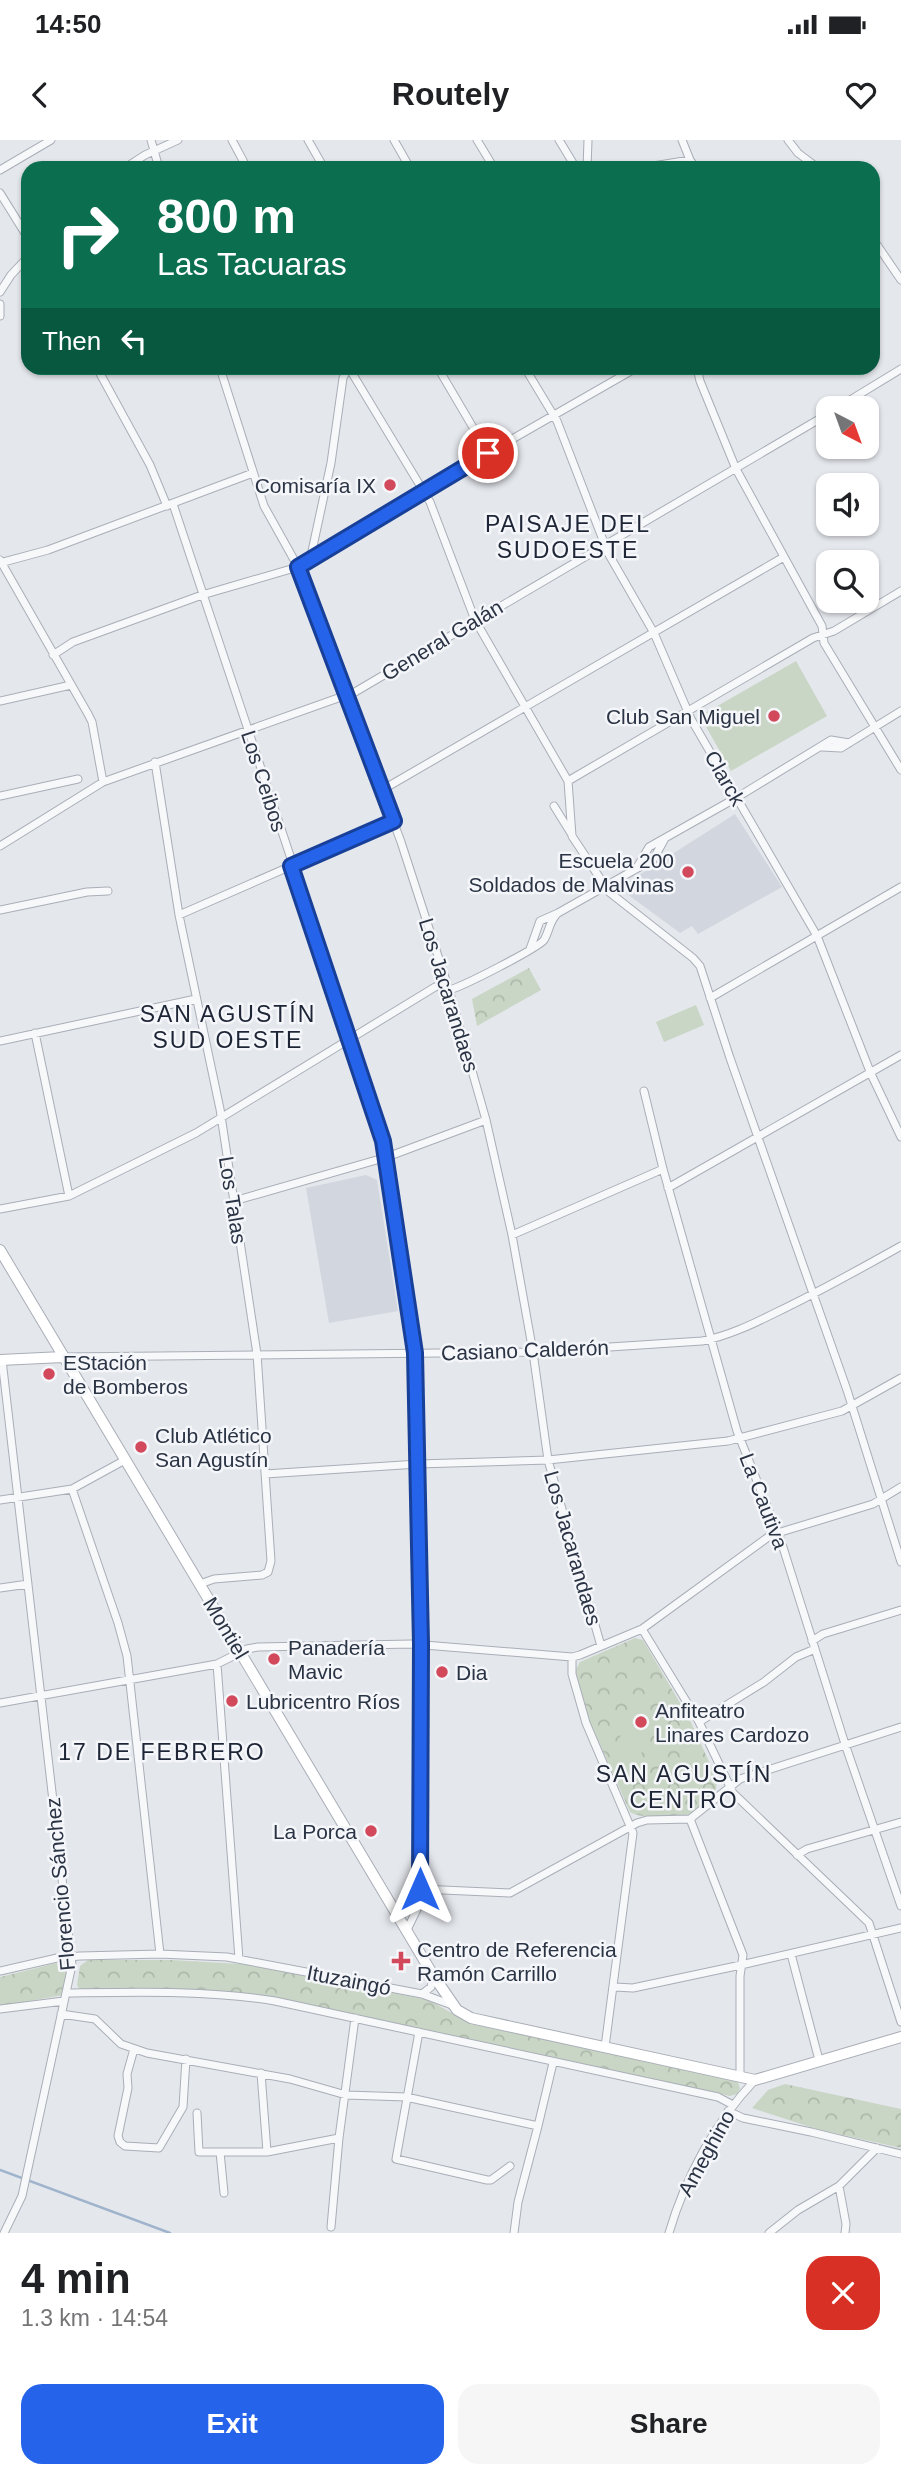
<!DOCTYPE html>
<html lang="en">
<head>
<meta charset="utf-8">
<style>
	:root { --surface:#fff; --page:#f6f6f6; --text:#202124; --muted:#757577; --accent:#2563eb }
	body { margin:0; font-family:Arial,sans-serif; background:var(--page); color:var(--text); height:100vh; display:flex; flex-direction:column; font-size:26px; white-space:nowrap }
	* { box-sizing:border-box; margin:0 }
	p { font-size:23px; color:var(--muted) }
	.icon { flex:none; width:38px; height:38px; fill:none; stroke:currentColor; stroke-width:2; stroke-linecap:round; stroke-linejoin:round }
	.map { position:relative; height:2093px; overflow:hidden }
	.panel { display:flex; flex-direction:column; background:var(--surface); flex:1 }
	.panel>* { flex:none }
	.guide { position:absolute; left:21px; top:21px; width:859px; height:214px; border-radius:21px; box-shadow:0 2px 5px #0004; background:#0b6e4f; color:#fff; overflow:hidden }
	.needle { width:46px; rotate:139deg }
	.controls { position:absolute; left:816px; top:256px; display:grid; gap:14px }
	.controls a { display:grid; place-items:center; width:63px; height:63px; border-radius:14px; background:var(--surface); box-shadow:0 2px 5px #0004; font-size:35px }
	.pin { position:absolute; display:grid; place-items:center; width:60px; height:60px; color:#fff; margin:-30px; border:4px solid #fff; border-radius:50%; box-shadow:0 2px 7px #0007 }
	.me { position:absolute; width:77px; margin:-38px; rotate:0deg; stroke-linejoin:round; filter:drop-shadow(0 0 5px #0008) }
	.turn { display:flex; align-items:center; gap:24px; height:147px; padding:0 21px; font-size:32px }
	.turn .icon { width:91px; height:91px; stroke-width:2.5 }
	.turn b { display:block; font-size:49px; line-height:60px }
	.then { display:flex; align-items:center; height:66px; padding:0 21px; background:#0003; gap:14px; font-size:26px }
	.round { display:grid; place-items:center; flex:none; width:74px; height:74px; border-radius:21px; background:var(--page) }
	.headline { display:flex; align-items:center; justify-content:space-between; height:119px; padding:0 21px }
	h1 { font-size:42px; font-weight:600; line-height:52px }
	.cta { display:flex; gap:14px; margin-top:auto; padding:14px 21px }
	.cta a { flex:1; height:80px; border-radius:21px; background:var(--accent); color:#fff; font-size:28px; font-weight:600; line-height:80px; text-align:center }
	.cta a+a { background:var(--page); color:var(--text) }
	.status { display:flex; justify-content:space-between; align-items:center; height:49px; padding:0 35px; background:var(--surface); direction:ltr }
	.status svg { height:19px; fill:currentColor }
	header { display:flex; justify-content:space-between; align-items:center; height:91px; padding:0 21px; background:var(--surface); font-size:32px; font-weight:600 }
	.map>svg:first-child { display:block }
	.built { fill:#d2d6de }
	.forest { fill:url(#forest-crowns) }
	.garden { fill:#c9d6c5 }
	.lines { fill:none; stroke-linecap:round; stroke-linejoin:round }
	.stream { stroke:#9fb4cc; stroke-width:2.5 }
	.street-casing { stroke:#a9aeb7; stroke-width:9 }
	.secondary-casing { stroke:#a9aeb7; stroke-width:12 }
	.street { stroke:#f7f8fa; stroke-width:7 }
	.secondary { stroke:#fff; stroke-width:10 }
	.route-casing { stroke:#184099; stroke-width:18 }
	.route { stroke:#2563eb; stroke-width:12 }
	.poi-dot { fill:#d1495b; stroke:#f4f6f9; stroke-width:2.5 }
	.labels { text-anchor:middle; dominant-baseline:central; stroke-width:5; stroke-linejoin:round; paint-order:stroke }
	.poi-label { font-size:21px; fill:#2b3445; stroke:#f4f6f9; text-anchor:start }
	.street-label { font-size:21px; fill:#2b3445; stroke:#f4f6f9 }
	.neighbourhood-label { font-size:23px; letter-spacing:2px; fill:#1d2536; stroke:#f4f6f9 }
</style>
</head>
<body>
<div class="status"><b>14:50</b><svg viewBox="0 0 49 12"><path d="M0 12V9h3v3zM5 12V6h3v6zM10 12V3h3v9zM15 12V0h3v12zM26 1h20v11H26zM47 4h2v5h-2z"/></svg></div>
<header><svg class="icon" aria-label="back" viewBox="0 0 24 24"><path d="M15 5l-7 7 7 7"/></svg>Routely<svg class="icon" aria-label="heart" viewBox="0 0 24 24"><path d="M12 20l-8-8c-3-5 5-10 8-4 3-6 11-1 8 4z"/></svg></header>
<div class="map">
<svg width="901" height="2093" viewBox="0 0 901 2093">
	<defs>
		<pattern id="forest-crowns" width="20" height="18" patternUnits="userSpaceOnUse" patternTransform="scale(1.75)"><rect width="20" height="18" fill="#c9d6c5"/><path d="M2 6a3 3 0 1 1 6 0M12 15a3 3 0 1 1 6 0" fill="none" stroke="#adb8ab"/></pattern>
	</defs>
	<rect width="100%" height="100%" fill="#e4e7ec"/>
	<path class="built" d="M735 674 782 747 698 794 692 786 680 793 619 748Z
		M366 1035 377 1040 398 1171 329 1183 306 1048Z"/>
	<path class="forest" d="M529 828 541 850 477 886 472 859Z
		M635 1498 643 1500 690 1580 717 1639 716 1649C709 1657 701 1667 691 1673 681 1679 639 1679 630 1672L590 1582 575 1531 580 1522Z
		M88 1820H171L242 1824 429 1860 469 1883 734 1939 738 1942 740 1949 737 1954 730 1956 269 1857 198 1849 80 1850 77 1845 80 1826Z
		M65 1821 70 1824 64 1855 0 1866V1837Z
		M785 1944 901 1969V2008L816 1989 752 1968 768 1950Z"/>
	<path class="garden" d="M796 521 827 576 731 631 700 576Z
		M696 865 704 885 664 902 656 882Z
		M621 1592 645 1596 639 1626 617 1623Z"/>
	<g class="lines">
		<path class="stream" d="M0 2030 170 2093"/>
		<g class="street-casing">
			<path id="street" d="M151 0 159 28
				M232 0 247 28
				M308 0 324 28
				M394 0 410 28
				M477 0 494 28
				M559 0 576 28
				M682 0 690 20
				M788 0 798 13 818 28
				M125 28 145 15 178 0
				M587 28 588 0
				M641 28 690 20 696 28
				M0 30 51 0
				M0 53 28 98
				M873 99 901 140
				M0 152 11 135 28 117
				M0 164V176
				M97 228 150 325 167 366
				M220 228 264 366 302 434 401 702 449 850 486 980 512 1095 533 1212 548 1320 601 1506
				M349 228 430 362 475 480 568 641 572 696 609 752 693 818 700 826 730 918 847 1250 901 1422
				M438 228 488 313
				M525 228 557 281 608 413 654 493 691 579 817 796 871 934 901 997
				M697 228 700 241 736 329 822 486 824 503 901 630
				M837 268 901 229
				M173 364 355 911 387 1017 415 1213 421 1504 420 1749 419 1765 407 1790
				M0 420 88 574 92 582 103 642
				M312 420V411L331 323 343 238 348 228
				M0 423 48 410 253 333
				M53 515 73 502 202 455 298 427 488 313 636 228
				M0 561 71 545
				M822 607 841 608 901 571
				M155 622 179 775 220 969 257 1214 271 1421 268 1432 262 1435 214 1439 200 1444
				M568 641 813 498 834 491 901 451
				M382 650 782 418
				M0 656 78 639
				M554 666 572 695
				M664 700 653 720 636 729 649 707 736 658 831 600 849 603
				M0 706 103 642 355 552 828 274
				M0 770 87 752 108 751
				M179 775 394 681
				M530 809 540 781 558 773 636 729
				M449 850C462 847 538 808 544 800 549 792 549 783 556 775
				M710 858 901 747
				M35 893 69 1056
				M0 901 196 859
				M644 951 663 1029 737 1291 781 1401 845 1604 901 1766
				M668 1048 901 915
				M234 1061 387 1017 486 980
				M0 1069 69 1056 196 993 435 847 447 843
				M512 1095 663 1029
				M63 1217 533 1212 702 1201C728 1196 753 1184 777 1172 819 1152 860 1129 901 1106
				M2 1220 72 1825 22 2056 4 2093
				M265 1334 418 1324 548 1320 728 1301 842 1271 901 1238
				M72 1349 118 1483 127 1516 160 1814
				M0 1360 72 1349 125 1320
				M0 1448 28 1444
				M642 1489 699 1582 733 1653 869 1783 901 1882
				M812 1501 823 1494 901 1470
				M572 1517V1534L586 1583 633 1693 605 1907
				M217 1524 239 1819
				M0 1563 217 1524 247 1509 258 1507 412 1504 572 1517 580 1515 642 1489 771 1395 873 1364 901 1347
				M699 1582 764 1542 796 1517 815 1509
				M690 1679 743 1815 740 1836V1937
				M797 1715 807 1709 901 1682
				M420 1749 510 1753 637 1683 647 1680 690 1679 740 1639 901 1587
				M791 1814 819 1920
				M0 1831 57 1818 80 1816 160 1814 227 1817 422 1854 452 1865
				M615 1847 633 1848 741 1825 901 1788
				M67 1853C137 1852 206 1850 275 1861L718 1957 733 1965
				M422 1854 431 1847 433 1835
				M0 1869 64 1861
				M61 1874 95 1879 121 1904 147 1913 290 1939 346 1955 406 1957 538 1986 553 1923
				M419 1892 396 2019 487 2040H491L510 2026
				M134 1909 127 1934 128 1948 118 1996 120 2002 125 2006 159 2008 183 1967 186 1919
				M261 1933 267 2012
				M728 1971 743 1978 811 1992 901 2014
				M197 1973 199 2012H267L339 1998
				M220 2012 224 2053
				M839 2046 846 2084 845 2093
				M331 2087 339 1998 355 1878
				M514 2093 518 2062 538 1986
				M669 2093C685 2038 715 1982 755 1940
				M769 2093 798 2070 839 2046 877 2008"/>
		</g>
		<g class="secondary-casing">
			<path id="secondary" d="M0 1110 433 1835 457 1870 471 1878 755 1940 901 1897
				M0 1220 63 1217"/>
		</g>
		<use href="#street" class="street"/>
		<use href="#secondary" class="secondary"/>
	</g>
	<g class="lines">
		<g class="route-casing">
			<path id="route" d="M420 1749 421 1504 415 1213 383 1001 291 726 394 681 298 427 488 313"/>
		</g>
		<use href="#route" class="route"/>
	</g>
	<g class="poi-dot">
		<circle cx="390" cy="345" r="7"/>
		<circle cx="774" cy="576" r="7"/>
		<circle cx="688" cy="732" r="7"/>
		<circle cx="49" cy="1234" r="7"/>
		<circle cx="141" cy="1307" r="7"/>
		<circle cx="274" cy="1519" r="7"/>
		<circle cx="442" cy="1532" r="7"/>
		<circle cx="232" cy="1561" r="7"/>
		<circle cx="641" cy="1582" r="7"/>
		<circle cx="371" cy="1691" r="7"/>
		<path d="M397.5 1810.5h7v7h7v7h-7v7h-7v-7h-7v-7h7z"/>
	</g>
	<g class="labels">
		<g class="poi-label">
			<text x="376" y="345" text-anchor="end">Comisaría IX</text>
			<text x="760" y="576" text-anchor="end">Club San Miguel</text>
			<text x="674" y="720" text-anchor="end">Escuela 200<tspan x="674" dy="24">Soldados de Malvinas</tspan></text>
			<text x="63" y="1222">EStación<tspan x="63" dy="24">de Bomberos</tspan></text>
			<text x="155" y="1295">Club Atlético<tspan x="155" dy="24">San Agustín</tspan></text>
			<text x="288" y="1507">Panadería<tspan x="288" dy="24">Mavic</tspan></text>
			<text x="456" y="1532">Dia</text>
			<text x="246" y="1561">Lubricentro Ríos</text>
			<text x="655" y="1570">Anfiteatro<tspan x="655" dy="24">Linares Cardozo</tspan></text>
			<text x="357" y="1691" text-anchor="end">La Porca</text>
			<text x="417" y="1809">Centro de Referencia<tspan x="417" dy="24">Ramón Carrillo</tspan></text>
		</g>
		<g class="street-label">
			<text transform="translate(442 500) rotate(-31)">General Galán</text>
			<text transform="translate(725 638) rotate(60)">Clarck</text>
			<text transform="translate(264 641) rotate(72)">Los Ceibos</text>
			<text transform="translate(449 855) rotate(73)">Los Jacarandaes</text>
			<text transform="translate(233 1060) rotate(81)">Los Talas</text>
			<text transform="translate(525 1210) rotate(-2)">Casiano Calderón</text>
			<text transform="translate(764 1361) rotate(69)">La Cautiva</text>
			<text transform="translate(573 1408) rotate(74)">Los Jacarandaes</text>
			<text transform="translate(226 1488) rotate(59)">Montiel</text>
			<text transform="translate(60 1744) rotate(-95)">Florencio Sánchez</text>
			<text transform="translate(349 1840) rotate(11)">Ituzaingó</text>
			<text transform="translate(706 2013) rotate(-61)">Ameghino</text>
		</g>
		<g class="neighbourhood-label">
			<text x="568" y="384">PAISAJE DEL<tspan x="568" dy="26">SUDOESTE</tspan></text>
			<text x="228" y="874">SAN AGUSTÍN<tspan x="228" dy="26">SUD OESTE</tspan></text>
			<text x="162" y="1612">17 DE FEBRERO</text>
			<text x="684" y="1634">SAN AGUSTÍN<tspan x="684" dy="26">CENTRO</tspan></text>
		</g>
	</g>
</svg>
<div class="controls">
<a><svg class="needle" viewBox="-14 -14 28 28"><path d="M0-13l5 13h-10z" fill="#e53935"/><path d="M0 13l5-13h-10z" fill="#757577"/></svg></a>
<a><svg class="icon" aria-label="sound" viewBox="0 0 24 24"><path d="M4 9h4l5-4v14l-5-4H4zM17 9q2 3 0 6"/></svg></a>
<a><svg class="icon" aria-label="search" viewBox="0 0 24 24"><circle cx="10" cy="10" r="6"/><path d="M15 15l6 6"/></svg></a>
</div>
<div class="pin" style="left:488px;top:313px;background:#d93025"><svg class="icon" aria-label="arrive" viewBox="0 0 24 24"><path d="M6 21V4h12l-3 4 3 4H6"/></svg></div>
<svg class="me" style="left:420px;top:1749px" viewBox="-20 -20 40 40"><path d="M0-17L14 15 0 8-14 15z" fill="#2563eb" stroke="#fff" stroke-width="4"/></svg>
<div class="guide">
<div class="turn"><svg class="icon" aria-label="right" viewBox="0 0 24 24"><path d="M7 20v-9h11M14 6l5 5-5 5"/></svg><div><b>800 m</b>Las Tacuaras</div></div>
<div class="then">Then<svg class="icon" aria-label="left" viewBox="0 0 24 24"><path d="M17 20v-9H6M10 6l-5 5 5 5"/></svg></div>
</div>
</div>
<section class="panel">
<div class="headline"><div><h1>4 min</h1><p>1.3 km · 14:54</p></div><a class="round" style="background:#d93025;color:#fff"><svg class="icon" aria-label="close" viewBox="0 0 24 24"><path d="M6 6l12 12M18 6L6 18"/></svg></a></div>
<div class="cta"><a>Exit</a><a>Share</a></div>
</section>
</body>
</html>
